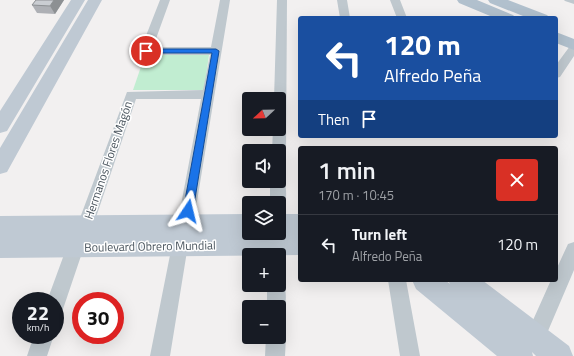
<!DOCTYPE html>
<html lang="en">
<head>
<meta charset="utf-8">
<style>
	:root { --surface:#171b24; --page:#20242c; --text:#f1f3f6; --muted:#9ea1a6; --line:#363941 }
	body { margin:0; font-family:"Titillium Web",sans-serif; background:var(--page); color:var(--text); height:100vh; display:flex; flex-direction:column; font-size:15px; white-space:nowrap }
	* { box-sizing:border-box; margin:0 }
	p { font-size:13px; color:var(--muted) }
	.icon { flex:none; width:22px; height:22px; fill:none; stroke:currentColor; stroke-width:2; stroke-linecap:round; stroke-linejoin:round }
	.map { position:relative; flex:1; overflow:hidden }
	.details { position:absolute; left:298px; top:146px; width:260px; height:136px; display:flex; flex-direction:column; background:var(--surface); border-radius:4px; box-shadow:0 4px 16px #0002 }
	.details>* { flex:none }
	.top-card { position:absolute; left:298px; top:16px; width:260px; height:122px; border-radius:4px; box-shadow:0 4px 16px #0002; background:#1a4fa0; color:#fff; overflow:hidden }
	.needle { width:26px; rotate:248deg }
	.tools { position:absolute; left:242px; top:92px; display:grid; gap:8px }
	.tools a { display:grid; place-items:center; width:44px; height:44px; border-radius:4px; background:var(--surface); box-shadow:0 4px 16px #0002; font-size:20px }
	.speed { position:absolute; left:12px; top:292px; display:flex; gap:8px; font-size:20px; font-weight:700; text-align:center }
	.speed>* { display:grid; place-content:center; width:52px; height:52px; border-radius:50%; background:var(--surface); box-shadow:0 4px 16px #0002; line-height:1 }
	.speed small { font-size:10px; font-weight:400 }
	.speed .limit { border:6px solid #d22; background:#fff; color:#111 }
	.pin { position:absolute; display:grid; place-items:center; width:34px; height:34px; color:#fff; margin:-17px; border:2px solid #fff; border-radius:50%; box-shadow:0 1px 4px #0007 }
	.me { position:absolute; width:44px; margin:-22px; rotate:10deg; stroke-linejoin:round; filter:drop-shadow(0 0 3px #0008) }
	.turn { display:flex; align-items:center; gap:14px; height:84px; padding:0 20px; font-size:18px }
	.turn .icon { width:52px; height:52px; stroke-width:2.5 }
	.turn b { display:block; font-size:28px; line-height:34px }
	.then { display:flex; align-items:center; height:38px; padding:0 20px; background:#0003; gap:8px; font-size:15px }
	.round { display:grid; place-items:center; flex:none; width:42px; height:42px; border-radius:4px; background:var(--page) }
	.summary { display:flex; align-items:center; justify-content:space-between; height:68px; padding:0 20px }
	h1 { font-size:24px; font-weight:600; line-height:30px }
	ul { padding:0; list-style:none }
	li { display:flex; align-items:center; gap:12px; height:60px; padding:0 20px; border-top:1px solid var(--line) }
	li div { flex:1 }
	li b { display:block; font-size:15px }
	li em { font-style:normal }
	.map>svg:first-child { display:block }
	.green { fill:#c1edd1 }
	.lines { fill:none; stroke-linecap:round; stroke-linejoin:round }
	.lane { fill:#bfc8ce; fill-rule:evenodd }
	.street { fill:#bfc8ce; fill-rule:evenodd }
	.secondary { fill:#bfc9d3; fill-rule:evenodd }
	.primary { fill:#b1c0cd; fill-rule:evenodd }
	.wall { fill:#aeb0b5 }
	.shaded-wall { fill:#8d9093 }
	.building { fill:#cacdd2; stroke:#8d9093 }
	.route { fill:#1a73e8; stroke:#114b97 }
	.labels { text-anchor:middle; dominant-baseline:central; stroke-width:3; stroke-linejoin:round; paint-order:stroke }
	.street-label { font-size:12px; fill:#49545d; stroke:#fff }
</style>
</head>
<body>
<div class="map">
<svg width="574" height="356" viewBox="0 0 574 356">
	<rect width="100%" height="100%" fill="#f2f0f0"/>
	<path class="green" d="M145 55H209L204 90H133Z"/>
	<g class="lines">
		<path class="lane" d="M564 0H574V4L565 1Z"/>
		<path class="street" d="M160 0H170L153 47H211L220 0H230L193 226 191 231 185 234 179 231 177 226 201 99H136L93 226 91 231 85 234 79 231 77 226 127 92 203 90 210 55H146L140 51Z
			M277 0H287L286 152 284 156 279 158V151H272L273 129H279V99H274Z
			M337 0H347L350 18H340Z
			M390 0H400L407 18H397Z
			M574 44V56L560 77 556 78V65L570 46Z
			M279 175 283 176C287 185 287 200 284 208L279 210V203H270V181H279Z
			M180 237 186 239 188 245 170 356H150L172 245 174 239Z
			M75 239 81 241 84 247 62 312 55 314V301H47L69 241Z
			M574 242V270L542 345 535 348 528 345 525 338 551 280H556V270L568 244Z
			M279 277 282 279C287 289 287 303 283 314L279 315V307H267V285H279Z
			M388 280H406L420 356H400Z
			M279 328 283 330 286 337 285 356H265L266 337H279Z
			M34 335H54L47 356H27Z"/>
		<path class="secondary" d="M71 0H85L7 131 0 133V111Z
			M88 0H102L7 172 0 174V148Z
			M249 214V233H279V214H300V255L0 258V216Z
			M412 280H445L450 284 448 280H482L569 346 573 356H536L532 352 533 356H497L416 289Z"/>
		<path class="primary" d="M457 0H477L513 15 516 18H495L459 3Z
			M488 0H508L547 15 550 18H528L490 3Z
			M556 32 574 39V50L556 43Z"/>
	</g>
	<path class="wall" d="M36 0H64L55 14 37 13 32 5Z"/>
	<path class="shaded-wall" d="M54 0H64L55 14 50 6Z"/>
	<path class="building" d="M36 0H54L50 6 32 5Z"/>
	<path class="route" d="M144 49H216L219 51 193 211 188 216 183 211 212 53H144Z"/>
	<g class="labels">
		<g class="street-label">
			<text transform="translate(108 160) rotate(-71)">Hermanos Flores Magón</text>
			<text transform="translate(150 246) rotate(-1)">Boulevard Obrero Mundial</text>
		</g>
	</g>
</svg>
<div class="tools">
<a><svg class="needle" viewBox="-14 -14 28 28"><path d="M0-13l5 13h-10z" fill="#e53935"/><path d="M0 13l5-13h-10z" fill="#9ea1a6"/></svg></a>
<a><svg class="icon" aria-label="sound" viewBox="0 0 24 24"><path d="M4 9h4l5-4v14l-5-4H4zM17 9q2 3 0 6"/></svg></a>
<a><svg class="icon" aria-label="layers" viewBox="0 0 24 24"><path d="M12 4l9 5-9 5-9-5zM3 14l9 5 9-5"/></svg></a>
<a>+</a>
<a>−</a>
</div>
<div class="speed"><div>22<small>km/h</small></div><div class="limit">30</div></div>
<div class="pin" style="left:146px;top:51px;background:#d93025"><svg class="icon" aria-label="arrive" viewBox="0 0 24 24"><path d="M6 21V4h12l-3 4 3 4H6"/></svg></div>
<svg class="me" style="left:188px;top:211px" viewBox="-20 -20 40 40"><path d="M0-17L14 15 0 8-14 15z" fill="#1a73e8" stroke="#fff" stroke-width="4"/></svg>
<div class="top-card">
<div class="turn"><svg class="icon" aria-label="left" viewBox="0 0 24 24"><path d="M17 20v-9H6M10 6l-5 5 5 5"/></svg><div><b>120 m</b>Alfredo Peña</div></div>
<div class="then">Then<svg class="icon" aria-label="arrive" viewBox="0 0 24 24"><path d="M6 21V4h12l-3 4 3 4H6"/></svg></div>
</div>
<section class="details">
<div class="summary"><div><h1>1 min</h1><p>170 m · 10:45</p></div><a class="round" style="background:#d93025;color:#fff"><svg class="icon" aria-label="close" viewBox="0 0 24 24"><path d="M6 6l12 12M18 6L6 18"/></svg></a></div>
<ul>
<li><svg class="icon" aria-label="left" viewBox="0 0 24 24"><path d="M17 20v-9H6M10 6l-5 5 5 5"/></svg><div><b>Turn left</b><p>Alfredo Peña</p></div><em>120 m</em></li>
</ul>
</section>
</div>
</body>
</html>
